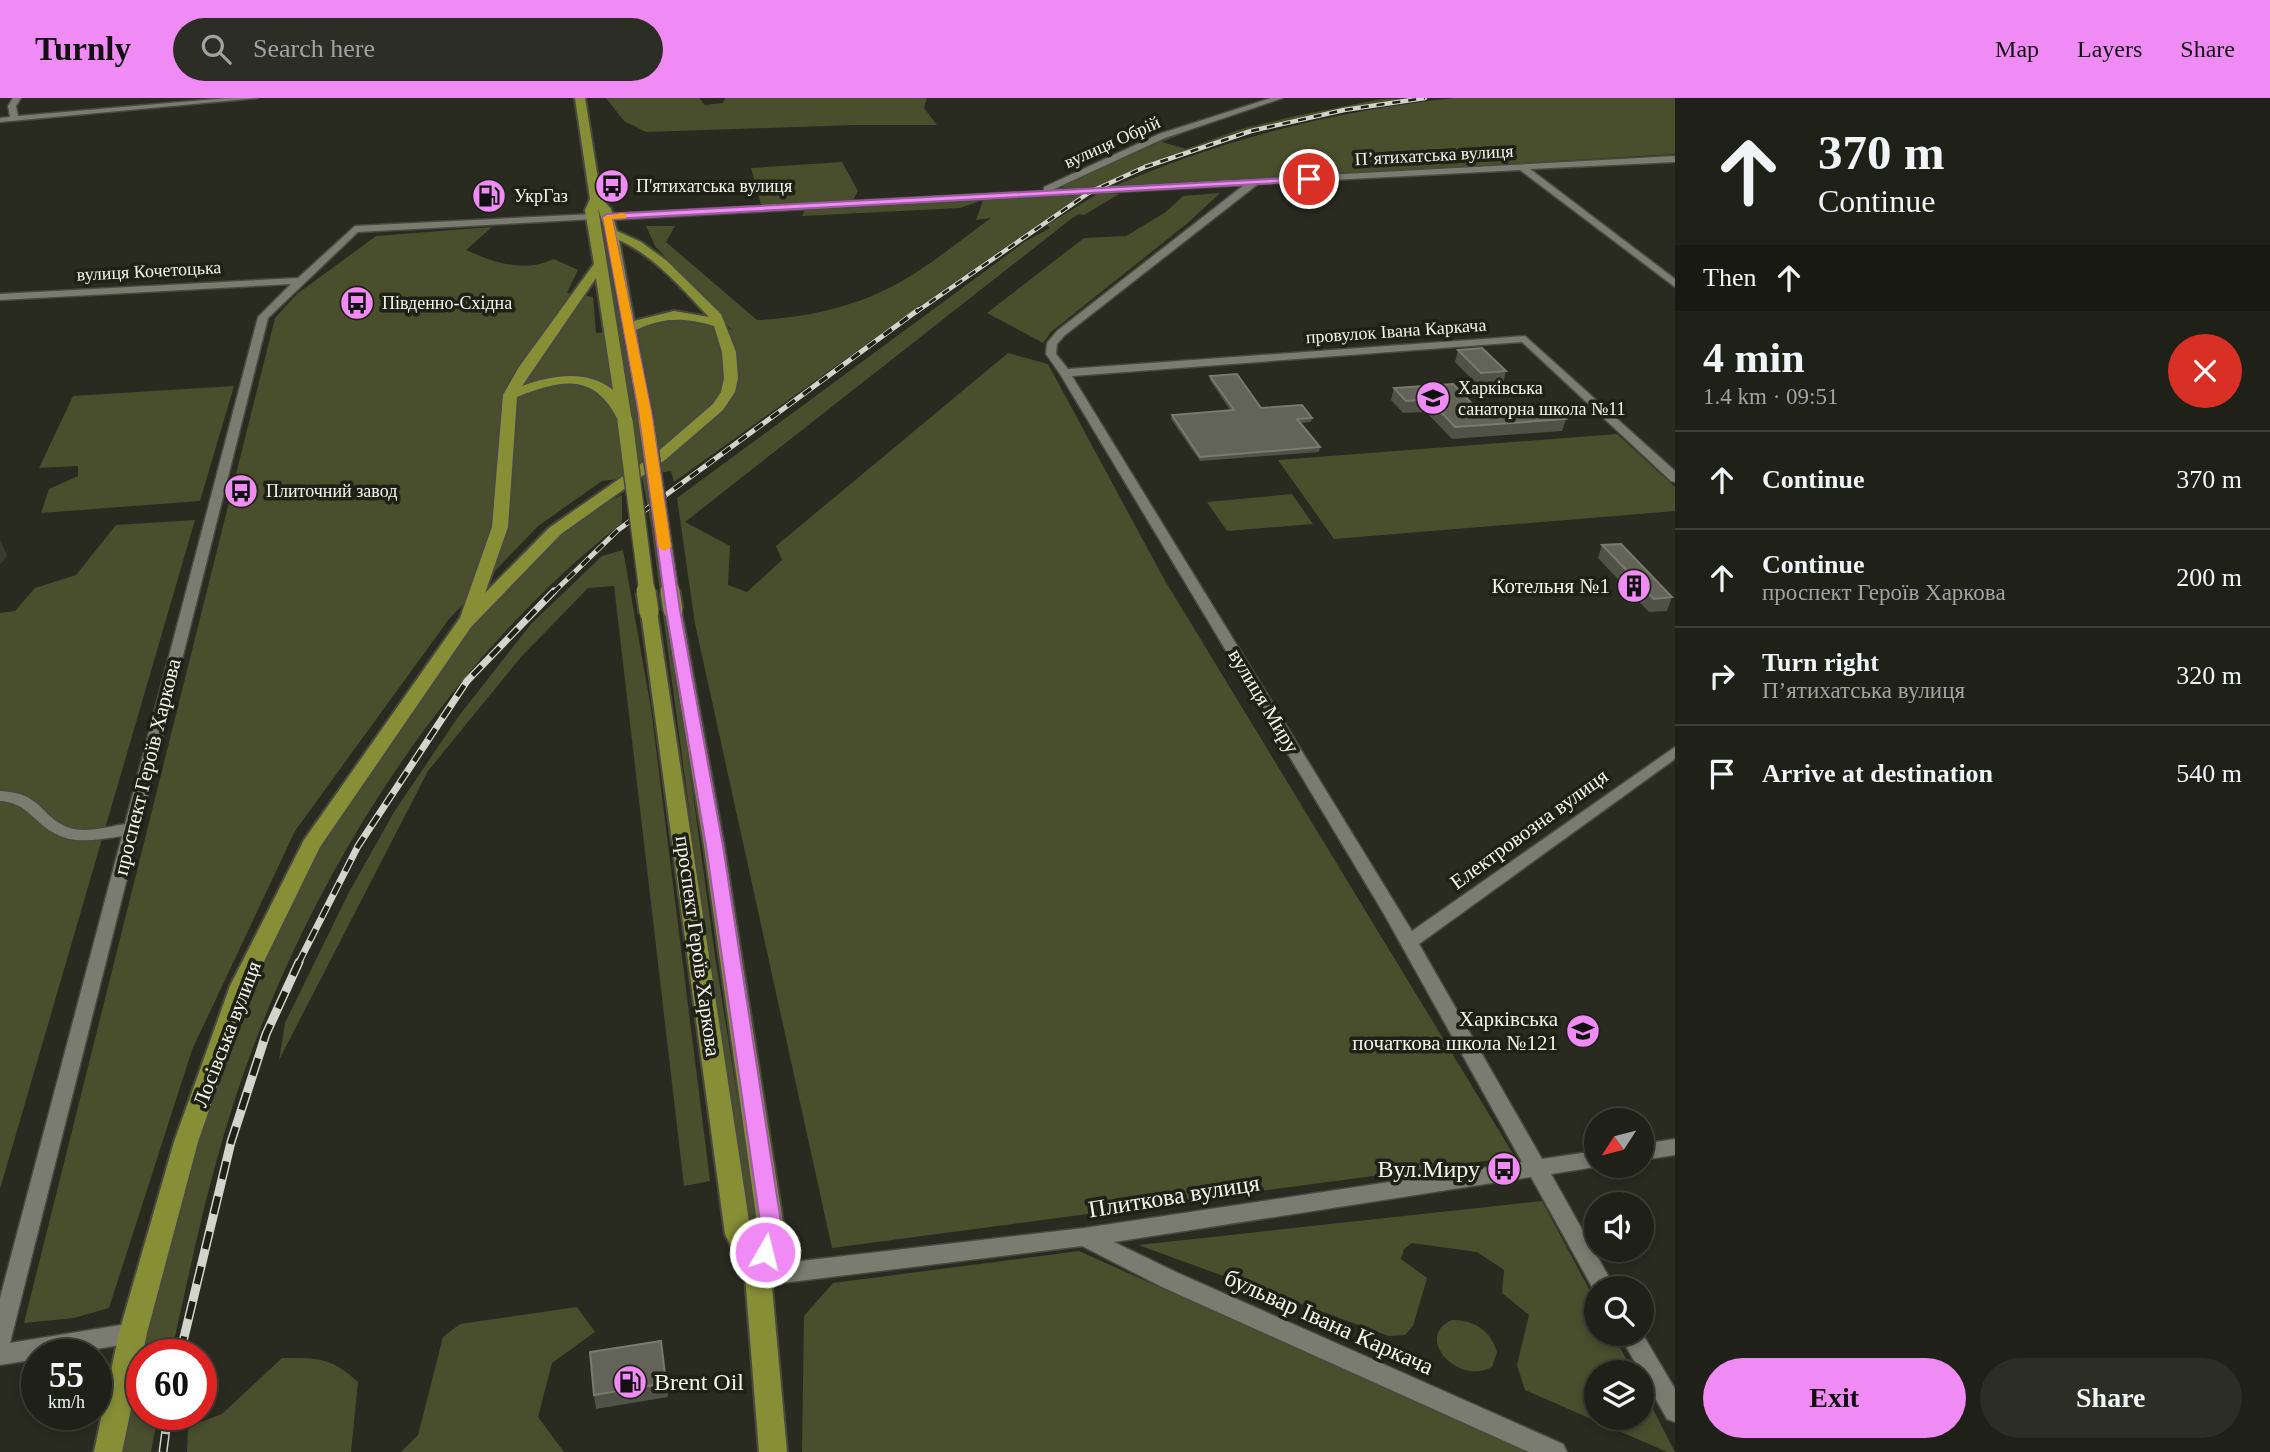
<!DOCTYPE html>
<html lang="en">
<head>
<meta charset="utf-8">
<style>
	:root { --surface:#1f2018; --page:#2c2d25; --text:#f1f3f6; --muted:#a1a3a2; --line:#3c3e37; --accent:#f08bf5 }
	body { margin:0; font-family:"Times New Roman",serif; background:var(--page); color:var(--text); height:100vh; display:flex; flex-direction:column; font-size:26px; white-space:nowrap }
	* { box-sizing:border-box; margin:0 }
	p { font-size:23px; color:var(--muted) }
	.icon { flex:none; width:38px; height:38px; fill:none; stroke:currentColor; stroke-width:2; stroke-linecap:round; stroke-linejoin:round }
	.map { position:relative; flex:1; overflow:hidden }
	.drawer { display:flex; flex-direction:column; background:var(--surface); width:595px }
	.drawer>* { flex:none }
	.banner { background:#1f2018; color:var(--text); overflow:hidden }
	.needle { width:46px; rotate:234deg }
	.buttons { position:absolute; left:1584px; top:1010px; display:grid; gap:14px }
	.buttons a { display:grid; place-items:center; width:70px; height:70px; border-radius:50%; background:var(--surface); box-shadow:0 4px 10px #0003,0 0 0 2px var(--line); font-size:35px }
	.speed { position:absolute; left:21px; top:1241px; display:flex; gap:14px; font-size:35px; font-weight:700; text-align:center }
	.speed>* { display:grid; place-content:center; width:91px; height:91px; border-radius:50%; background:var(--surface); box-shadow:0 4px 10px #0003,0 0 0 2px var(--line); line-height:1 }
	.speed small { font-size:18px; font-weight:400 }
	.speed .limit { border:10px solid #d22; background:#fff; color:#111 }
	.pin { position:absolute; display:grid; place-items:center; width:60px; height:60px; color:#fff; margin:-30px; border:4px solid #fff; border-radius:50%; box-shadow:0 2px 7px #0007 }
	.me { position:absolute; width:77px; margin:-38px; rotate:8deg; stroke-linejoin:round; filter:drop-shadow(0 0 5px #0008) }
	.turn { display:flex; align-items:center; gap:24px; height:147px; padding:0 28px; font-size:32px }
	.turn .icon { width:91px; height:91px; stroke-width:2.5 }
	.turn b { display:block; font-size:49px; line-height:60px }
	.then { display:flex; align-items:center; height:66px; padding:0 28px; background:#0003; gap:14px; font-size:26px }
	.round { display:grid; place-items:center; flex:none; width:74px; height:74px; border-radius:37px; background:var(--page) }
	.overview { display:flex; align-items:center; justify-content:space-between; height:119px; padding:0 28px }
	h1 { font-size:42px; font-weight:700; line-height:52px }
	.action { display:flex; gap:14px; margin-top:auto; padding:14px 28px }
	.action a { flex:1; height:80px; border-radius:42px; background:var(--accent); color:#111; font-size:28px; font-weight:700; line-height:80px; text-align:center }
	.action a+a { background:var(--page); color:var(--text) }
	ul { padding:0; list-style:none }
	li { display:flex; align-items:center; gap:21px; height:98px; padding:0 28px; border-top:2px solid var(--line) }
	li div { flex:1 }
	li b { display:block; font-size:26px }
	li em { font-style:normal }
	header { display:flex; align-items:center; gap:42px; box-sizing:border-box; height:98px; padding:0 35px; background:var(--accent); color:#111 }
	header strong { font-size:33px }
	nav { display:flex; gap:38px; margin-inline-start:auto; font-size:24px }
	.search { width:490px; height:63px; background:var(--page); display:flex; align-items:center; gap:18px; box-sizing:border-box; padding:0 24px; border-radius:38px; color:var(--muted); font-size:26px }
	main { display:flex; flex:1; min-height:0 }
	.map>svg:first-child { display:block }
	.green { fill:#494e2d }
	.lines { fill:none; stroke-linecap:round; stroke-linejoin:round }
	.minor-casing { stroke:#484940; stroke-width:3 }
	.major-casing { stroke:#484940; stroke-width:4 }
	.minor { fill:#797c6e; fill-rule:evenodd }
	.major { fill:#868f36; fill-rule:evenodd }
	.rail-far3-casing { stroke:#d3d5cc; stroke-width:4.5 }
	.rail-far2-casing { stroke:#d3d5cc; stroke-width:5 }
	.rail-far1-casing { stroke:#d3d5cc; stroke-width:7 }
	.rail-casing { stroke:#d3d5cc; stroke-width:9 }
	.rail-far3 { stroke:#202116; stroke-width:2.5; stroke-dasharray:8; stroke-linecap:butt }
	.rail-far2 { stroke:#202116; stroke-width:3.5; stroke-dasharray:10; stroke-linecap:butt }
	.rail-far1 { stroke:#202116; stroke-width:4.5; stroke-dasharray:13; stroke-linecap:butt }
	.rail { stroke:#202116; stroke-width:6; stroke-dasharray:18; stroke-linecap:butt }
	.major-bridge-far1-casing { stroke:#484940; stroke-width:18; stroke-linecap:butt }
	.major-bridge-casing { stroke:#484940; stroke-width:23; stroke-linecap:butt }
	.major-bridge-far1 { stroke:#868f36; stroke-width:15 }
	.major-bridge { stroke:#868f36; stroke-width:19 }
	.wall { fill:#505247 }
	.shaded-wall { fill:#393b30 }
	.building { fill:#626458; stroke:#787a70; stroke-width:2 }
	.route { fill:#f08bf5; stroke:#9c5a9f; stroke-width:2 }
	.slow { fill:#f59e0b }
	.labels { text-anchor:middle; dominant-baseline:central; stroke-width:7; stroke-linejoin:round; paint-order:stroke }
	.far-street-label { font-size:18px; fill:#f3f5ed; stroke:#202116 }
	.far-poi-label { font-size:18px; fill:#f3f5ed; stroke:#202116; text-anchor:start }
	.poi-label { font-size:21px; fill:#f3f5ed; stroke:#202116; text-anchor:end }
	.street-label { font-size:21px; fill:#f3f5ed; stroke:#202116 }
	.near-poi-label { font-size:24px; fill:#f3f5ed; stroke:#202116; text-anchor:end }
	.near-street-label { font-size:24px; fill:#f3f5ed; stroke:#202116 }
</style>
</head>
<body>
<header>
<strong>Turnly</strong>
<div class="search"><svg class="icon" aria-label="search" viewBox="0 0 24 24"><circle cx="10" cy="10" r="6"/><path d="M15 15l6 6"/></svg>Search here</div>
<nav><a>Map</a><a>Layers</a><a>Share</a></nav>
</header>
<main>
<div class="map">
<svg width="1675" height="1354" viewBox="0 0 1675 1354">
	<rect width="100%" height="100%" fill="#292b20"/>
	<path class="green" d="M606 0H699L705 7 723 5 725 0H927L924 10 937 27H856L646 34 624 23Z
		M1420 0C1332 12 1244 29 1161 62 1139 71 1082 104 1061 88L1191 30 1194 31 1162 44 1186 51 1241 31 1295 18 1382 1Z
		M1455 0H1675V56L1110 90C1220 42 1335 12 1455 0Z
		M842 64 858 93 852 104 762 110 751 70Z
		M1099 95 1119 96 1084 117 1079 116 1071 121 685 424 730 448 728 487 747 494 782 462 776 448 1008 255 1048 266 1164 481 1515 1059 832 1150 695 526 677 400 1026 143 1050 130 1047 127Z
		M1220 95 1189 124 1051 234 1043 245 987 215 1084 140 1126 138 1166 114 1183 98Z
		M1083 96 914 212 674 384 671 373 646 377 674 557 715 858 757 1123 750 1124 709 859 651 427 642 378 602 383 538 428 449 521 295 733 192 952 109 1210 74 1220 24 1225 275 220 297 196 376 138 492 129 466 152C495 165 524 175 554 161L578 172 567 195 593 199 596 235 618 233 602 131H606L622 232 678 222 732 232 655 148 646 128H675L666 144 757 222C806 220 859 208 902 183 933 165 962 141 991 120L976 122 983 102 960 110 802 118 805 111Z
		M234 288 200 403 41 415 49 391 78 378V368L39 370 73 298Z
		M1617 336 1675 389V413L1334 441 1278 362Z
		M1292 396 1313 426 1227 433 1207 404Z
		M622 397V425C427 578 282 822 217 1061 199 1125 186 1191 171 1256H142V1316H158L151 1354H121L158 1169 253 864 301 777 452 549 557 436 594 411Z
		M195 422 0 1091V515L15 513 35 490 76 477 116 427Z
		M623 452 651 610 710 1083 684 1088 614 488 588 490 521 559 428 673 279 962 285 925 348 796 394 714 458 619 531 526 602 458Z
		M1542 1103 1596 1204V1236H1613L1633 1274H1596V1320H1642V1290L1675 1354H1667L1525 1292 1517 1267 1529 1217 1502 1195 1504 1172 1477 1154 1412 1145 1404 1151 1401 1161 1427 1180 1413 1228 1405 1237 1389 1238 1138 1147Z
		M1079 1153 1527 1354H802L804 1218 833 1185Z
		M577 1209 595 1234 552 1265 538 1319 564 1354H401L418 1337 443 1239 460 1226Z
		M1452 1222C1475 1222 1491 1233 1497 1254L1492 1269C1458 1288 1413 1239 1452 1222Z
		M282 1260C318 1260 331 1259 358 1284L351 1354H187L188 1329 222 1316Z"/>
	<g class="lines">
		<g class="minor-casing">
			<path id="minor" d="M13 0H21L16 8 18 18 227 0H258L0 24V20L10 19 8 8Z
				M1271 0H1283L1165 40 1052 92 1675 58V64L1530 71 1675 181V189L1520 72 1258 86 1065 237 1057 246 1056 256 1068 271 1525 238 1675 373V384L1671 383 1522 244 1072 278 1412 833 1675 649V661L1419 846 1542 1061 1596 1053V1068H1601L1551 1076 1615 1190H1596V1196L1531 1079 1114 1144 1178 1175 1563 1346 1567 1354H1529L1162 1189 1082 1148 758 1188 750 1185 747 1178 750 1171 758 1168 1084 1130 1522 1064 1384 816 1060 276 1046 256 1047 245 1057 233 1244 87 607 122 602 119 607 116 1044 93V89L1159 36Z
				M592 116 595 117V121L358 134 268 220 10 1245 133 1225 141 1228 144 1235 141 1242 133 1245 65 1256H37V1261L0 1267V1200L122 738C100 741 76 747 56 736 33 725 29 705 0 703V693C44 695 40 720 70 730 87 735 108 729 125 726L258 219 291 186 0 202V196L298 180 355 128Z
				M1675 1041V1057L1642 1062V1046Z
				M1642 1235 1675 1291V1324L1667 1321 1619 1236Z"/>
		</g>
		<g class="major-casing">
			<path id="major" d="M575 0H585L601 100 611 111 617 133 641 144 667 163 721 216 736 254 738 280 735 294 723 312 665 362 561 436 471 529 320 749 252 888 198 1044 147 1235 122 1354H94L119 1235 174 1044 230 888 304 742 460 520 492 429 503 297 519 269 594 166 585 112 590 101ZM598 110 606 135 639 322 646 326 653 322 636 232C663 219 685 219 714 228L722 254 724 280 721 294 713 306 655 356 549 430 485 495 508 429 517 299C565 280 596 275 620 326L625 327 632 323ZM619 142C655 158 682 191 709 219L674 213 634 223ZM596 180 613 292C587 271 552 277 522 288Z
				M673 507 681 512 724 748 784 1131 771 1178 787 1354H759L745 1178 725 1136 641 514 649 509 657 514 751 1136 755 1143 758 1131 704 748 665 512Z"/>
		</g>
		<use href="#minor" class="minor"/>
		<use href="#major" class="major"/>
		<g class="rail-far3-casing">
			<path id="rail-far3" d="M916 214 1090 94 1145 69 1251 33 1344 12 1425 0"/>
		</g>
		<g class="rail-far2-casing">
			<path id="rail-far2" d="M553 495 618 432 918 212"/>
		</g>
		<g class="rail-far1-casing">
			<path id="rail-far1" d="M298 866 358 748 467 583 554 493"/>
		</g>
		<g class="rail-casing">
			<path id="rail" d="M180 1256 231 1044 266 936 299 864
				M163 1354 168 1316"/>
		</g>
		<use href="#rail-far3" class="rail-far3"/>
		<use href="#rail-far2" class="rail-far2"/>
		<use href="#rail-far1" class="rail-far1"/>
		<use href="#rail" class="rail"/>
		<g class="major-bridge-far1-casing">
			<path id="major-bridge-far1" d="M646 322 671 495
				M625 323 647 495"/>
		</g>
		<g class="major-bridge-casing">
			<path id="major-bridge" d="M646 493 649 514
				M670 493 673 512"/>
		</g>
		<use href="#major-bridge-far1" class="major-bridge-far1"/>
		<use href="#major-bridge" class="major-bridge"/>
	</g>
	<path class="wall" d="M1458 252 1506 273 1503 285 1478 287 1455 264Z
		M1210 278 1261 310 1312 320 1311 324 1301 325 1320 349 1319 354 1200 363 1171 321 1172 317 1230 312 1210 282Z
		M1394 290 1481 315 1566 321 1562 333 1452 341 1426 314 1403 315 1391 302Z
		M1602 447 1672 499 1667 513 1649 514 1598 460Z
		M661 1243 668 1299 596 1311 594 1297Z"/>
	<path class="shaded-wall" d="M0 441 7 458 0 467Z"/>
	<path class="building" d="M1482 250 1506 273 1481 275 1458 252Z
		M1237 276 1261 310 1302 307 1312 320 1297 321 1320 349 1200 359 1172 317 1234 312 1210 278Z
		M1453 286 1481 315 1555 309 1566 321 1455 329 1429 301 1406 303 1394 290Z
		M1621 446 1672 499 1654 501 1602 447Z
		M661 1243 666 1285 594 1297 590 1254Z"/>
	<path class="route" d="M1309 79H1312V83L612 121 651 313 680 512 723 748 782 1131 772 1161 765 1164 757 1161 754 1154 761 1131 706 748 666 512 639 313 603 119 607 116Z"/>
	<path class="slow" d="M622 115 626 116V120L612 121 651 313 671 449 664 453 658 449 639 313 603 119Z"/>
	<defs>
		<g id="bus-disc" transform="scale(1.75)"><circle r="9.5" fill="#f08bf5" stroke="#202116"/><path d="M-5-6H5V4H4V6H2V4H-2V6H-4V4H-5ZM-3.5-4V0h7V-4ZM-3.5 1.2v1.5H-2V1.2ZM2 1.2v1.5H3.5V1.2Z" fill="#111"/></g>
		<g id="fuel-disc" transform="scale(1.75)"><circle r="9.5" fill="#f08bf5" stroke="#202116"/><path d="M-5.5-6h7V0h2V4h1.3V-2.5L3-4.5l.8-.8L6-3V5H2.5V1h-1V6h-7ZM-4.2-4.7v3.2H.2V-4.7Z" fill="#111"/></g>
		<g id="school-disc" transform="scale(1.75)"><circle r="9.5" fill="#f08bf5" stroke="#202116"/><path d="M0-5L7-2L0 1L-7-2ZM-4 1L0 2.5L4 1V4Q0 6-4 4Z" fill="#111"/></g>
		<g id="building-disc" transform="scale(1.75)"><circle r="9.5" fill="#f08bf5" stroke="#202116"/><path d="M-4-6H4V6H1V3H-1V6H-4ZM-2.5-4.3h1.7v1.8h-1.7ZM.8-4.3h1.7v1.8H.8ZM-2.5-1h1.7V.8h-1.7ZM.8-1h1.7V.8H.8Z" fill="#111"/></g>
	</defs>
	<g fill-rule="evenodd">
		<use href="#bus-disc" x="612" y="88"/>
		<use href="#fuel-disc" x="489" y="98"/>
		<use href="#bus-disc" x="357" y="205"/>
		<use href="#school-disc" x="1433" y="300"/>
		<use href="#bus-disc" x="241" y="393"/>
		<use href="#building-disc" x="1634" y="488"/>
		<use href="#school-disc" x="1583" y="933"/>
		<use href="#bus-disc" x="1504" y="1071"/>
		<use href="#fuel-disc" x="630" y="1284"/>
	</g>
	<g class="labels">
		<g class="far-street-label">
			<text transform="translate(1112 44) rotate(-24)">вулиця Обрій</text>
			<text transform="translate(1434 57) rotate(-3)">П’ятихатська вулиця</text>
			<text transform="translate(149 173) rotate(-3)">вулиця Кочетоцька</text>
			<text transform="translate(1396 233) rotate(-4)">провулок Івана Каркача</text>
		</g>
		<g class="far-poi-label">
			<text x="636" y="88">П'ятихатська вулиця</text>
			<text x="514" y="98">УкрГаз</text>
			<text x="382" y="205">Південно-Східна</text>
			<text x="1458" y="290">Харківська<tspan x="1458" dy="21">санаторна школа №11</tspan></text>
			<text x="266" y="393">Плиточний завод</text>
		</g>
		<g class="poi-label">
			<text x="1610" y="488">Котельня №1</text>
			<text x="1558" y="921">Харківська<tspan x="1558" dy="24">початкова школа №121</tspan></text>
		</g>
		<g class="street-label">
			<text transform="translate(1264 603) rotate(59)">вулиця Миру</text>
			<text transform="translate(147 669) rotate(-76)">проспект Героїв Харкова</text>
			<text transform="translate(1529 731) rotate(-36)">Електровозна вулиця</text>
			<text transform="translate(698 848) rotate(82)">проспект Героїв Харкова</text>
			<text transform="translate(227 936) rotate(-69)">Лосівська вулиця</text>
		</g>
		<g class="near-poi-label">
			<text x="1480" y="1071">Вул.Миру</text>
			<text x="654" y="1284" text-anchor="start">Brent Oil</text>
		</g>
		<g class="near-street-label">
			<text transform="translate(1174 1098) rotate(-9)">Плиткова вулиця</text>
			<text transform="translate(1329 1224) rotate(24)">бульвар Івана Каркача</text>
		</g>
	</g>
</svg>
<div class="buttons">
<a><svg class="needle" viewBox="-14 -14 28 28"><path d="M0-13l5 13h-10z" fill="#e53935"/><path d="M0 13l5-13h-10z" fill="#a1a3a2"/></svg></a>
<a><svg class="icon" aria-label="sound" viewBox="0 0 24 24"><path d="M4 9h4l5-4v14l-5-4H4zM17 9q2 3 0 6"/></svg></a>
<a><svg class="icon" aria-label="search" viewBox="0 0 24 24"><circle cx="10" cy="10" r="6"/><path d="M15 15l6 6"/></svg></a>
<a><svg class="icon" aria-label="layers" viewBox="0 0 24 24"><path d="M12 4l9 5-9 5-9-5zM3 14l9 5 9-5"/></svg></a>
</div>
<div class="speed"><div>55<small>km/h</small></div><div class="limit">60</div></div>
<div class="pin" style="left:1309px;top:81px;background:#d93025"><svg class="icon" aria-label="arrive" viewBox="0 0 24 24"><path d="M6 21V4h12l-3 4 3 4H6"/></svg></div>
<svg class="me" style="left:765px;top:1154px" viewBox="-20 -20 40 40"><circle r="17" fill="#f08bf5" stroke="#fff" stroke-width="3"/><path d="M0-11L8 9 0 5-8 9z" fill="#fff"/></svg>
</div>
<section class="drawer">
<div class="banner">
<div class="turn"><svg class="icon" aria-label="ahead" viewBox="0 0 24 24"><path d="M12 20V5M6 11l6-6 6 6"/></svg><div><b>370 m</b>Continue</div></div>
<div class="then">Then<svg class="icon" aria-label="ahead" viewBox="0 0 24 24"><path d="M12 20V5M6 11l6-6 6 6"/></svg></div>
</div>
<div class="overview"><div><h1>4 min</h1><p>1.4 km · 09:51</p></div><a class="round" style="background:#d93025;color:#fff"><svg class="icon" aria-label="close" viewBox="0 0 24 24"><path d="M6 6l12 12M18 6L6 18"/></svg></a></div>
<ul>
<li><svg class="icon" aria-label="ahead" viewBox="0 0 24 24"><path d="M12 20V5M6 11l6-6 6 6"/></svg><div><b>Continue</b></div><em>370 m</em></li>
<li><svg class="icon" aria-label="ahead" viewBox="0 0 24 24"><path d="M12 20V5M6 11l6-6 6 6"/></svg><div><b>Continue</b><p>проспект Героїв Харкова</p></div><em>200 m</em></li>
<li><svg class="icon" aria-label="right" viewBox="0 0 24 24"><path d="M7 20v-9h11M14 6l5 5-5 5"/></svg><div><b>Turn right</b><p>П’ятихатська вулиця</p></div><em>320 m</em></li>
<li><svg class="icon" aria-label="arrive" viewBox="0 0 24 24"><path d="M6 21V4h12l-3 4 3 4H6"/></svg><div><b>Arrive at destination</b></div><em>540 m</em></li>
</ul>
<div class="action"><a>Exit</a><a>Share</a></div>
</section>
</main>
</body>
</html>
